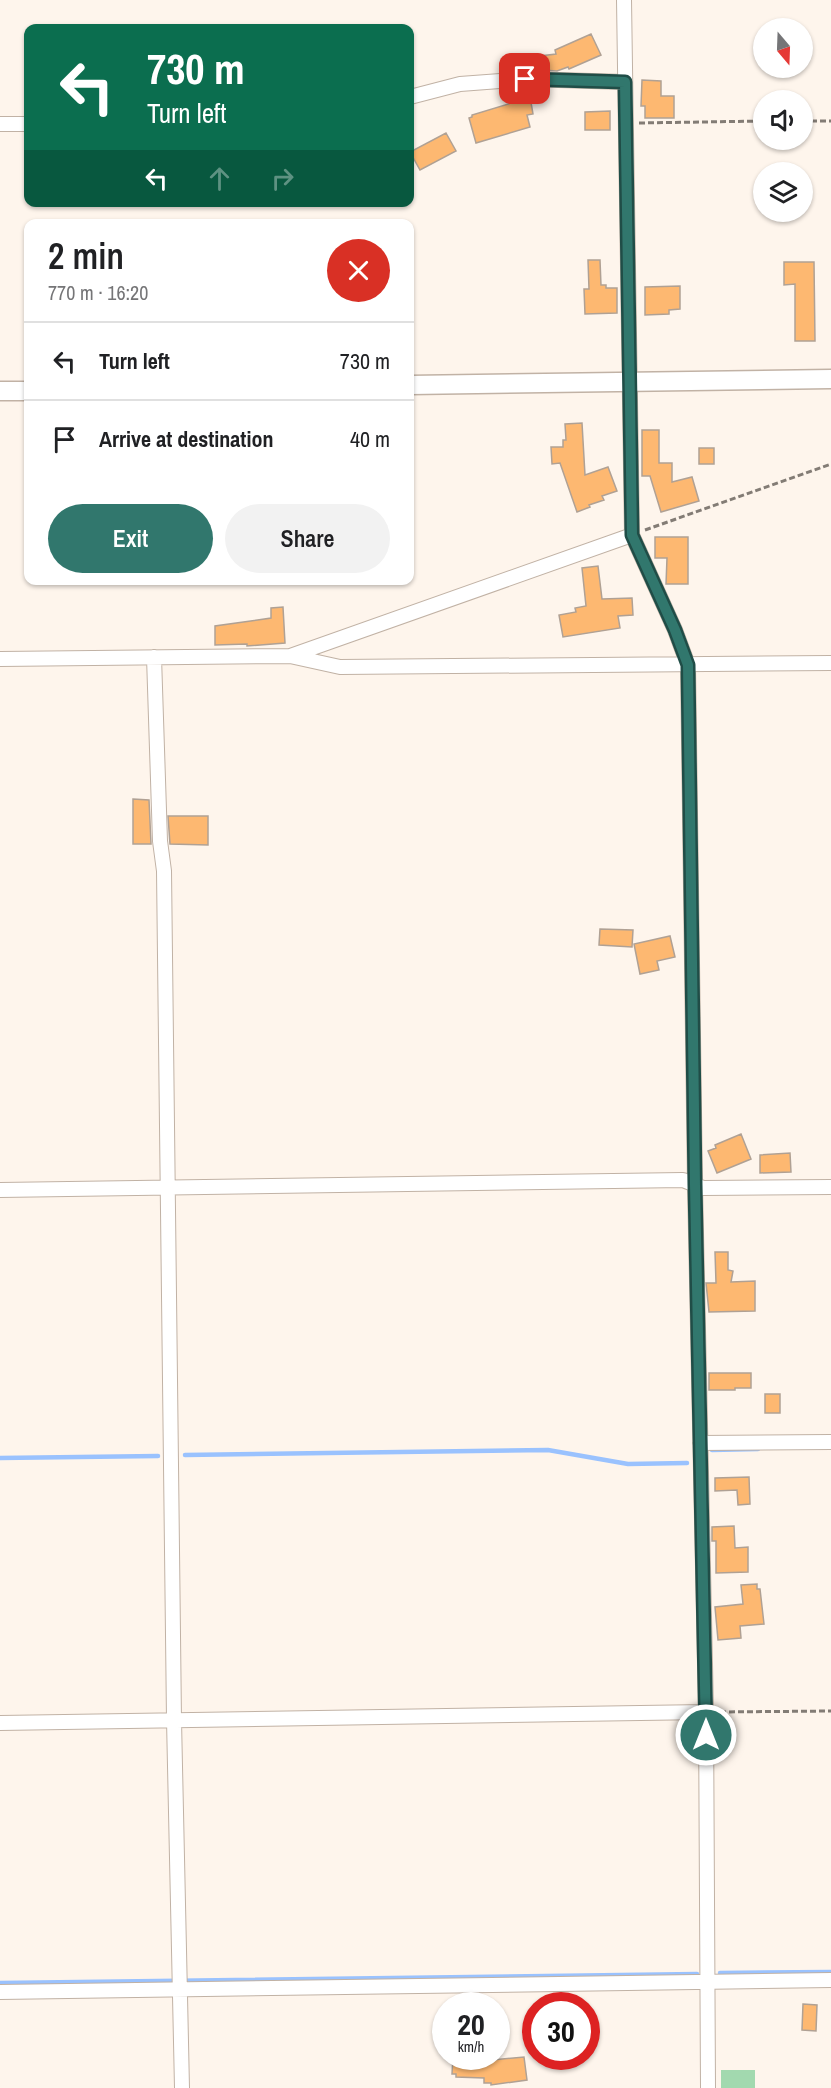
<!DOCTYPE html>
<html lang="en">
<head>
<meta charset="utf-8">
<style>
	:root { --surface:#fff; --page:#f2f2f2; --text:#202124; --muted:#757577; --line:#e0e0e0; --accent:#31776d }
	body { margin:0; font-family:"Archivo Narrow",sans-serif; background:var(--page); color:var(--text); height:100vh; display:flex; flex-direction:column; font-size:22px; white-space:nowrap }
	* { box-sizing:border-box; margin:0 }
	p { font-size:20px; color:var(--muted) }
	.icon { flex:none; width:33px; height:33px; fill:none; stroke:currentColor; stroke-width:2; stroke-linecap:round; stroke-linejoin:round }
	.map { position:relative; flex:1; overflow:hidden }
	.side { position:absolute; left:24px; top:219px; width:390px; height:366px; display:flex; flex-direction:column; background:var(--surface); border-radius:12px; box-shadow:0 2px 4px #0004 }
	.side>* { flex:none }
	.guide { position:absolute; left:24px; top:24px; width:390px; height:183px; border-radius:12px; box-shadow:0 2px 4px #0004; background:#0b6e4f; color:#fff; overflow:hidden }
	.needle { width:39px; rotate:161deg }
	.controls { position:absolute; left:753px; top:18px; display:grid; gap:12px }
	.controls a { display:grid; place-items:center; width:60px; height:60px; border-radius:50%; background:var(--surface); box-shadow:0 2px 4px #0004; font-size:30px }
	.speed { position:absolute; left:432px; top:1992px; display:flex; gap:12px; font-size:30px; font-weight:700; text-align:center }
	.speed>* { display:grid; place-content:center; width:78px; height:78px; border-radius:50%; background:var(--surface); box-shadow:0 2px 4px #0004; line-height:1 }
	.speed small { font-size:15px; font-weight:400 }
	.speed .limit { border:9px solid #d22; background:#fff; color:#111 }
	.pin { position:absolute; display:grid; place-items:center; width:51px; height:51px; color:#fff; margin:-26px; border-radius:12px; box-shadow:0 3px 9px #0006 }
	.me { position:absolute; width:66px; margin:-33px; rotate:0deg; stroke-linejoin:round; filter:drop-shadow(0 0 4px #0008) }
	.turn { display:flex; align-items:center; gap:21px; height:126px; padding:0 24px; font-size:27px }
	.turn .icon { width:78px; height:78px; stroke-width:2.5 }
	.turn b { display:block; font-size:42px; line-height:51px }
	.lanes { display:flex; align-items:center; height:57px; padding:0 24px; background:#0003; justify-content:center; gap:30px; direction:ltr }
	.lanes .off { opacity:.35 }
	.round { display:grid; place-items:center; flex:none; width:63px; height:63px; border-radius:32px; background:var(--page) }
	.overview { display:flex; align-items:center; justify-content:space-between; height:102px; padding:0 24px }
	h1 { font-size:36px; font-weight:600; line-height:45px }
	.button { display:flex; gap:12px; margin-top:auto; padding:12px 24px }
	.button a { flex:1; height:69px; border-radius:36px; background:var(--accent); color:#fff; font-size:24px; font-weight:600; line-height:69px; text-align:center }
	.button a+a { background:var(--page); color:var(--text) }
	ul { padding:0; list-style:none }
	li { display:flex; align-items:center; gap:18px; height:78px; padding:0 24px; border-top:2px solid var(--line) }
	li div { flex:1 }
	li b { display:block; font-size:22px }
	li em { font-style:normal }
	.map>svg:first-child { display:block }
	.green { fill:#a2d9af }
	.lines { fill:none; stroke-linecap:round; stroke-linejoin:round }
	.stream { stroke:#9ac2fe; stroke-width:4.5 }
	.building { fill:#fdb871; stroke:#b0a194; stroke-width:1.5 }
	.street-casing { stroke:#c1b2a5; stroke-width:16 }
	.secondary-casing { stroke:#c1b2a5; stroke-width:21 }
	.path { stroke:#837c75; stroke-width:3; stroke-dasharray:6 3; stroke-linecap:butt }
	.street { stroke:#fff; stroke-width:14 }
	.secondary { stroke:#fff; stroke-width:18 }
	.route-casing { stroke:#204d47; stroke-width:15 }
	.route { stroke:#31776d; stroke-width:10 }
</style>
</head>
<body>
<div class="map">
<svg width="831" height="2088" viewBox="0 0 831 2088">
	<rect width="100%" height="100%" fill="#fef5ec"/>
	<path class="green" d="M721 2070H755V2088H721Z"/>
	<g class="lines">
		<path class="stream" d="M712 1450 758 1449
			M185 1455 548 1450 628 1464 687 1463
			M0 1458 158 1456
			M720 1973 831 1972
			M0 1983 697 1974"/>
	</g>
	<path class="building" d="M591 34 601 55 569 69 568 67 557 71 542 70 540 56 556 54 555 50Z
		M642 80 661 81V96H674V118H645V106H641Z
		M529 91 533 114 527 115 530 127 476 143 469 118 472 117V115L518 101 517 93Z
		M610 111V130H585V112Z
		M446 133 456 151 420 170 410 152Z
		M588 260H600L601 285H606V288H617V313L585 314 584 289H589Z
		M784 262H814L815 341H795V284L784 285Z
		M680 286V309L669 310V314L645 315V287Z
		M582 423 585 475 608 467 617 491 602 496 604 500 589 505 590 507 577 512 560 463 552 464 551 447H563V440H566L565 424Z
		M642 430H659V463H672V482L692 477 699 501 661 512 650 476H642Z
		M699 448H714V464H699Z
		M655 537H688V584H666L667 558H655Z
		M598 566 602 599 632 598 633 615 618 616 620 628 563 637 559 615 576 612 575 608 586 606 582 568Z
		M283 607 285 643 247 646V644L215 645V626L271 618V608Z
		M133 799 149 800 151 844H133Z
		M168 816H208V845L170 844Z
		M600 929 633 930 632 947 599 945Z
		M670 936 675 957 657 961 659 970 640 974 634 944Z
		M741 1134 751 1159 717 1173 708 1151 716 1148 715 1145Z
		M790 1153 791 1172 760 1173V1155Z
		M715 1252H728V1270L733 1271 731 1282 755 1281V1311L709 1312 706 1283H716Z
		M709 1373H751V1388H735V1390H709Z
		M765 1394H780V1413H765Z
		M749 1477 750 1504 738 1505 737 1490 715 1491V1478Z
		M734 1526 735 1548 748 1547V1572L716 1573V1541H712V1527Z
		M757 1584V1589H760L764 1624 740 1626 741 1638 718 1640 715 1607 743 1604 741 1585Z
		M803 2004 817 2005 816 2031 802 2030Z
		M453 2057 471 2058V2062L524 2057 527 2080 491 2085V2083H484V2078L456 2077V2074H452Z"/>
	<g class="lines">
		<g class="street-casing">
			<path id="street" d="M624 0 632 535 675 630 688 665 695 1185 706 1712 708 2088
				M410 97 460 84 525 79 625 82
				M0 124H28
				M290 656 632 535
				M154 657 160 841 164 871 174 1720 182 2088
				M0 659 290 656 340 667 831 663
				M0 1190 683 1180 703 1188 831 1187
				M700 1443 831 1442
				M0 1723 706 1712
				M0 1992 831 1980"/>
		</g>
		<g class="secondary-casing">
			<path id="secondary" d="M410 385 831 379
				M0 391H28"/>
		</g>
		<path class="path" d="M802 121H831
			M639 123 764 121
			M645 530 831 464
			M720 1712 831 1711"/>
		<use href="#street" class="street"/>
		<use href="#secondary" class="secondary"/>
	</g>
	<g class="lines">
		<g class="route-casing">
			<path id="route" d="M525 79 625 82 632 535 675 630 688 665 695 1185 706 1735"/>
		</g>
		<use href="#route" class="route"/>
	</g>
</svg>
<div class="controls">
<a><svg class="needle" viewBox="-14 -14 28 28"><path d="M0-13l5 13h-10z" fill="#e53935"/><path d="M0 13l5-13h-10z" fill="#757577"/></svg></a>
<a><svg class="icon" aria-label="sound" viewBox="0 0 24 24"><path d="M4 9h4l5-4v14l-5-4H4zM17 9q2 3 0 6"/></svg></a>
<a><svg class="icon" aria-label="layers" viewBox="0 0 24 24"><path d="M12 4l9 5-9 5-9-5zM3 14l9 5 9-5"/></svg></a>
</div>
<div class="speed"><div>20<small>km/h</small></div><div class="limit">30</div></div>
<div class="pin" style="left:525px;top:79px;background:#d93025"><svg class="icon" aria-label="arrive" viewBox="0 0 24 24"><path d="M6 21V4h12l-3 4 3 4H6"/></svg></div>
<svg class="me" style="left:706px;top:1735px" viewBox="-20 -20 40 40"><circle r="17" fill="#31776d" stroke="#fff" stroke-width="3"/><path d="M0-11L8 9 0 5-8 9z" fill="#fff"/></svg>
<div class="guide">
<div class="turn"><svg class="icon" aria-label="left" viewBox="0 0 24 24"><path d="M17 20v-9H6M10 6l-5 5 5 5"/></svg><div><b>730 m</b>Turn left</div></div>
<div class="lanes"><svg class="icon" aria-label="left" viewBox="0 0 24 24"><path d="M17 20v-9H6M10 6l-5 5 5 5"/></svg><svg class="icon off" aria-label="ahead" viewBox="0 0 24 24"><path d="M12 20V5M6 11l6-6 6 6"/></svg><svg class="icon off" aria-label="right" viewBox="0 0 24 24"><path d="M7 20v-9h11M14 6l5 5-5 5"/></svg></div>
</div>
<section class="side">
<div class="overview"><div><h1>2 min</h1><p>770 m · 16:20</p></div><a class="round" style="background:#d93025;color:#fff"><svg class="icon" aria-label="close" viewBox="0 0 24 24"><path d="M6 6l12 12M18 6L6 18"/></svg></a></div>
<ul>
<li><svg class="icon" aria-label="left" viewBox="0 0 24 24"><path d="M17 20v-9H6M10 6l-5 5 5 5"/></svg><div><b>Turn left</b></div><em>730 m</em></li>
<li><svg class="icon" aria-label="arrive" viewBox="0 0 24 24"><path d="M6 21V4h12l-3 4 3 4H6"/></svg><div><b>Arrive at destination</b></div><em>40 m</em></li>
</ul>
<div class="button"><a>Exit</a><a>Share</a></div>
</section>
</div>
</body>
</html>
